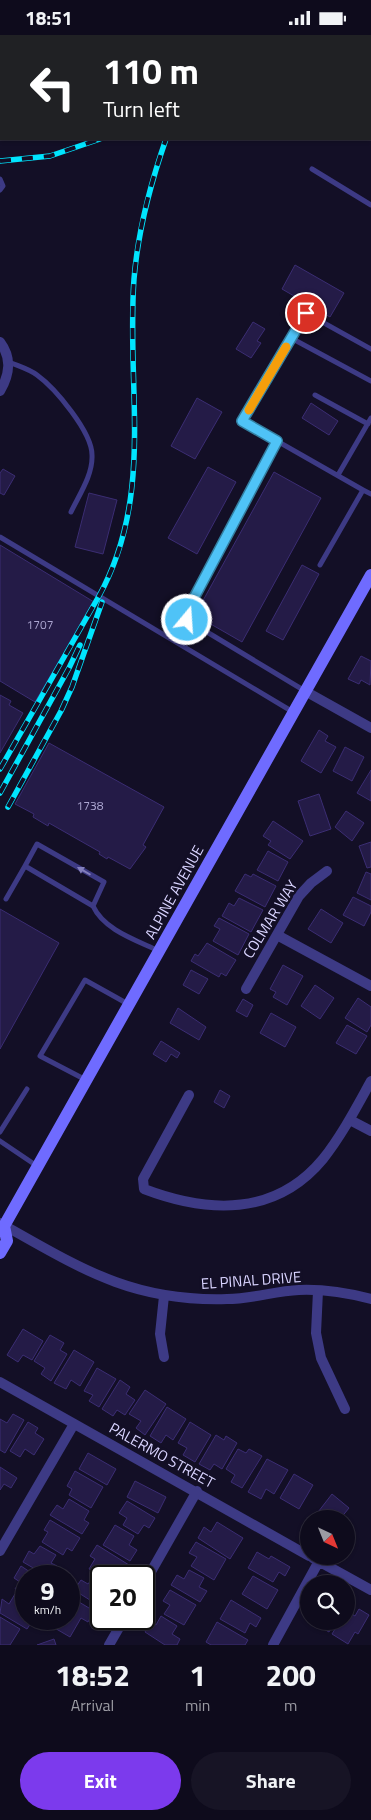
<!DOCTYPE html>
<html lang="en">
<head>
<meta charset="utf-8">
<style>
	:root { --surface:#0e0b1c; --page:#171425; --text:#f1f3f6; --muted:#9b9ba3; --line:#2e2b3b; --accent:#7c3aed }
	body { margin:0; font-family:"Titillium Web",sans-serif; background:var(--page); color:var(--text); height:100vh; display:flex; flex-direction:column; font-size:19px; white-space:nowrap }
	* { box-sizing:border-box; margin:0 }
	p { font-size:16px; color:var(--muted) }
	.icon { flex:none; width:28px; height:28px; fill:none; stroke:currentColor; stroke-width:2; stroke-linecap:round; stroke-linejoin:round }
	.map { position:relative; height:1610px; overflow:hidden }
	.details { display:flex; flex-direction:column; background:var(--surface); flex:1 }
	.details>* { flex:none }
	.banner { position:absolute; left:0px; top:0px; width:371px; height:105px; box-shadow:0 1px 4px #0004,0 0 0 1px var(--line); background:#202124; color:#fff; overflow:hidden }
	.needle { width:32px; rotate:137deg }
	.fabs { position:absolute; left:300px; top:1475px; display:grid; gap:10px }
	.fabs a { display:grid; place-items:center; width:55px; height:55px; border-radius:50%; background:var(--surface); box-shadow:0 1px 4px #0004,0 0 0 1px var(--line); font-size:25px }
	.speed { position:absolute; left:15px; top:1530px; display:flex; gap:10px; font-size:25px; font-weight:700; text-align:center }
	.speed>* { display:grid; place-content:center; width:65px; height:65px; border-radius:50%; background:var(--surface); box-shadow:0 1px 4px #0004,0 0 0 1px var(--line); line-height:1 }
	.speed small { font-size:12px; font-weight:400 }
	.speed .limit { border:2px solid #111; border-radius:8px; background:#fff; color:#111 }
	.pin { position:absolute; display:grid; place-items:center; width:42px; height:42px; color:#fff; margin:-21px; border:2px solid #fff; border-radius:50%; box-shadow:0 1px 5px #0007 }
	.me { position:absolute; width:55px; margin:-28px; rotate:18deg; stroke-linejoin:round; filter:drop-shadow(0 0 4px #0008) }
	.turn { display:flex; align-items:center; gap:18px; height:105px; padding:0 20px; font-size:22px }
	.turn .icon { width:65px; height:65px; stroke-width:2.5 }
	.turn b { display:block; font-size:35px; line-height:42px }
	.eta { display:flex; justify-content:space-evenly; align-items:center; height:85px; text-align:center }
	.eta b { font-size:30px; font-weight:700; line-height:35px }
	.button { display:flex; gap:10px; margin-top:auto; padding:10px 20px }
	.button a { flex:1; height:58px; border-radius:30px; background:var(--accent); color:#fff; font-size:20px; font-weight:700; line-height:58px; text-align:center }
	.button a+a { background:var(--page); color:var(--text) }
	.status { display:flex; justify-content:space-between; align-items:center; height:35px; padding:0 25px; background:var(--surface); direction:ltr }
	.status svg { height:14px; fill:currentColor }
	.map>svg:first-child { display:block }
	.building { fill:#241b47; stroke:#3b2d73 }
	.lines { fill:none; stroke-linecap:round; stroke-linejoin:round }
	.lane { stroke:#3d3a85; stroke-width:5 }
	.street { stroke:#3d3a85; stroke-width:10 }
	.secondary { stroke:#6f6bff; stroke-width:12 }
	.rail-casing { stroke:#00e5ff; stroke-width:5.5 }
	.rail { stroke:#130f26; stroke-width:4; stroke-dasharray:11; stroke-linecap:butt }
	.oneway { fill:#837fbc }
	.route-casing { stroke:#337fa1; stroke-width:12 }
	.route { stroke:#4fc3f7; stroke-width:9 }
	.slow { stroke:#f59e0b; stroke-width:9 }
	.labels { text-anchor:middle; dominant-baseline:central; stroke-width:5; stroke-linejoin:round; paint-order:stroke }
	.number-label { font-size:12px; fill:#aca6d1 }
	.street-label { font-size:15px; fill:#d9d4ff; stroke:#130f26 }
</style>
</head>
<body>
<div class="status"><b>18:51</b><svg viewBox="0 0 49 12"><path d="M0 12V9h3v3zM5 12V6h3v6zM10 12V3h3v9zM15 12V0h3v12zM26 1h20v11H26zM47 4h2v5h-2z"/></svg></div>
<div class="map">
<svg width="371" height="1610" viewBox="0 0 371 1610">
	<rect width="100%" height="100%" fill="#130f26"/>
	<path class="building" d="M295 230 344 258 330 282 282 254Z
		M253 287 265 294 257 306 261 308 251 323 236 314Z
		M197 363 222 377 195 424 171 411Z
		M311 368 338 386 329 400 302 383Z
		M208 432 236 447 197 519 168 503Z
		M3 434 15 441 4 460 0 458V438Z
		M274 437 321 463 242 607 195 580Z
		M89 458 117 465 103 519 75 512Z
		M0 510 94 567 35 667 0 646Z
		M302 530 319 539 283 605 266 596Z
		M361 621 371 626 370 650 361 645 359 649 348 644Z
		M0 660 11 666 9 670 23 678 0 718Z
		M319 695 328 701 325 706 336 712 321 738 301 726Z
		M49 708 164 772 143 810 146 812 130 834 108 822 107 824 99 819 100 817 49 788 48 791 33 782 34 779 15 769Z
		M345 712 364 722 352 746 333 736Z
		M371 735V766L357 758Z
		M319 759 331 794 310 801 298 766Z
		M346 776 364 788 352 806 335 792Z
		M273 786 303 806 290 824 268 810 271 806 263 801Z
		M371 807V832L367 833 359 811Z
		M268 816 288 827 278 846 257 835Z
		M366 837 371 839V865L357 858Z
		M245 839 251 842 253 839 276 851 265 872 235 856Z
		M353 862 371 871V877L364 891 343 880Z
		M239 863 263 875 251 897 222 881 229 868 234 871Z
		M0 874 59 908 0 1014Z
		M321 874 343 888 331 908 308 894Z
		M219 883 249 899 238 920 213 906 220 894 214 891Z
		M207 908 236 925 226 941 221 938 219 942 191 926 195 919 198 921Z
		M283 930 303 941 287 970 273 962 276 957 270 954Z
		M191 935 208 944 199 959 183 950Z
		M315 950 334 963 320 984 301 971Z
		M358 963 371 972V990L367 997 345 983Z
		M243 964 253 970 247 982 236 976Z
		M178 973 206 992 199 1005 170 988Z
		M271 978 296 992 285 1012 260 998Z
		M347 990 367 1001 356 1019 336 1008Z
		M161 1006 180 1018 177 1023 171 1019 166 1027 153 1019Z
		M220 1055 230 1061 224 1073 214 1067Z
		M23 1294 43 1306 32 1325 23 1320 18 1327 7 1320Z
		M50 1300 64 1308 60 1315 67 1319 51 1346 41 1339 45 1333 34 1326Z
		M74 1315 94 1327 80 1351 71 1345 66 1354 54 1348Z
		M97 1333 116 1344 99 1372 89 1366 93 1360 84 1356Z
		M120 1345 130 1352 126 1359 135 1365 125 1380 117 1375 113 1381 102 1374Z
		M145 1355 166 1369 145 1400 136 1393 141 1386 129 1379Z
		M167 1372 186 1384 173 1405 166 1400 161 1408 150 1401Z
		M13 1379 24 1385 5 1418 0 1415V1384L7 1388Z
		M28 1387 38 1393 35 1398 44 1404 34 1420 25 1414 20 1422 10 1416Z
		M190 1387 211 1400 195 1427 183 1420 187 1413 178 1408Z
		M216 1400 224 1405 226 1401 237 1408 222 1434 214 1429 210 1435 199 1429Z
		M238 1414 246 1418 249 1414 262 1421 242 1453 231 1447 235 1440 226 1434Z
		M88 1418 116 1434 107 1450 79 1434Z
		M267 1424 288 1435 274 1459 266 1454 261 1464 248 1457Z
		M0 1432 17 1443 11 1453 4 1449 0 1455Z
		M75 1436 103 1452 91 1473 69 1460 72 1454 67 1451Z
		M294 1439 313 1450 299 1474 280 1463Z
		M135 1446 166 1462 158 1478 127 1462Z
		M332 1459 349 1473 340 1484H318L315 1481Z
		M69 1464 89 1476 84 1485 89 1488 82 1499 50 1480 57 1470 63 1474Z
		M127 1466 155 1483 149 1493 144 1490 138 1499 123 1490 127 1483 119 1478Z
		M50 1485 80 1503 72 1516 67 1513 63 1520 42 1507 48 1497 44 1495Z
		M217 1487 243 1503 230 1524 198 1503 204 1492 211 1497Z
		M115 1490 134 1501 129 1510 137 1515 130 1526 103 1510Z
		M196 1507 226 1524 214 1545 191 1531 197 1522 189 1518Z
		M97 1510 129 1530 122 1541 114 1536 110 1541 101 1542 89 1534 95 1524 90 1521Z
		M40 1511 56 1520 51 1528 57 1531 51 1541H47L23 1527 29 1516 34 1519Z
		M257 1517 269 1524 271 1521 290 1532 285 1541 279 1537 273 1547 248 1533Z
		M21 1531 36 1541H26V1562L15 1554 20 1547 14 1543Z
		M189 1535 204 1543 199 1552 207 1556 200 1567 171 1550 177 1540 184 1544Z
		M94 1541 101 1545V1572L74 1555 81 1545 88 1549Z
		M253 1541 278 1555 267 1574 242 1559Z
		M170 1555 196 1570 184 1590 164 1579 170 1570 163 1566Z
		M15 1559 26 1566V1585L31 1588 27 1594 0 1578 2 1564 9 1569Z
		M69 1561 94 1576 88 1587 81 1583 70 1602 41 1585 69 1584Z
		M231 1565 261 1583 256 1592 250 1588 245 1598 220 1584Z
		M359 1574 369 1580 358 1599 355 1597 348 1609 332 1599 340 1586H346L347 1576 355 1581Z
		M161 1581 177 1591 172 1599 180 1604 177 1610H165L145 1597 151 1587 156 1590Z
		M0 1582 20 1594 10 1610H0Z
		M310 1586H335L329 1597Z
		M217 1587 248 1605 245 1610H211L206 1607Z
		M54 1604 56 1610H37Z"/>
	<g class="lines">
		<path class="lane" d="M312 134 371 170
			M0 144 3 151 0 155
			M291 303 371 346
			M9 327C18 331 29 334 37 340 55 353 92 397 92 420 93 440 79 460 71 477
			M315 360 368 389
			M277 406 186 578 187 585 305 656
			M338 440 371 383
			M363 455 242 386 306 278 371 314
			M0 502 293 677
			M320 530 363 455 371 459
			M6 864 25 831
			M93 871 104 847 37 809 25 831 93 871C104 895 136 905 159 916
			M86 1045 40 1021 85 945 128 969
			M0 1097 27 1054
			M0 1106 37 1131"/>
		<path class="street" d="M0 307C12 323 10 339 0 356
			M305 656 371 693
			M277 900 371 951
			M246 954 299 861 311 848 327 836
			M189 1060 143 1144 144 1154C207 1178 275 1182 323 1124 342 1100 356 1073 371 1046
			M350 1085 371 1096
			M0 1188C80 1233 132 1267 227 1264 252 1264 275 1256 299 1255 323 1254 348 1258 371 1264
			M318 1256 316 1298 321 1323 345 1374
			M164 1322 160 1299 164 1261
			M0 1347 309 1521
			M0 1516 74 1389
			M313 1523 371 1555
			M144 1549 197 1456
			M109 1610 124 1584
			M273 1610 319 1526"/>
		<path class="secondary" d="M0 1193 4 1191 371 540
			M0 1218 7 1206 4 1191"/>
		<g class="rail-casing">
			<path id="rail" d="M200 1 201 0
				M0 126 50 121 100 104
				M0 734 99 561C155 459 126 354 134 244 138 195 150 150 166 104
				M0 758 69 633 80 610
				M8 772 61 676 72 652 102 567"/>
		</g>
		<use href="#rail" class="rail"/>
	</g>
	<defs><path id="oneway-solid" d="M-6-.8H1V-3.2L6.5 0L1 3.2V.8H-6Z" transform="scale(1.25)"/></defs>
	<use class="oneway" href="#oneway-solid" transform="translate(84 836) rotate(-150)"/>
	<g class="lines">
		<g class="route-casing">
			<path id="route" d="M187 585 186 578 277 406 242 386 306 278"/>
		</g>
		<use href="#route" class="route"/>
		<path class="slow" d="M249 375 286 312"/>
	</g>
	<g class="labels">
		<g class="number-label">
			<text x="40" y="589">1707</text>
			<text x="90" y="770">1738</text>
		</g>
		<g class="street-label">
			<text transform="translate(174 857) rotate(-61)">ALPINE AVENUE</text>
			<text transform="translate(270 884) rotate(-58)">COLMAR WAY</text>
			<text transform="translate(251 1245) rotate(-4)">EL PINAL DRIVE</text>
			<text transform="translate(162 1420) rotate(29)">PALERMO STREET</text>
		</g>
	</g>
</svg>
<div class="fabs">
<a><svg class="needle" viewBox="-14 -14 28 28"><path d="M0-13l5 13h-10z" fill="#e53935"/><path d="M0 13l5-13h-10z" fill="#9b9ba3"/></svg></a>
<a><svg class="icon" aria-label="search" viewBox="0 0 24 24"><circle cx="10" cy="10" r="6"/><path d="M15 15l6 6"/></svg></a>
</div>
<div class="speed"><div>9<small>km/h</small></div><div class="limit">20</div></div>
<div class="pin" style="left:306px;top:278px;background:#d93025"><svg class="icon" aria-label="arrive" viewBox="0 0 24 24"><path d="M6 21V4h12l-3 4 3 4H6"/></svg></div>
<svg class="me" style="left:187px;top:585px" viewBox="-20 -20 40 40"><circle r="17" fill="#4fc3f7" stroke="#fff" stroke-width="3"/><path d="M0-11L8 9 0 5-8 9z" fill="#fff"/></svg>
<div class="banner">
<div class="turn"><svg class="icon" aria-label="left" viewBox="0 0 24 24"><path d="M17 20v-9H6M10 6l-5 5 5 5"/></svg><div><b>110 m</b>Turn left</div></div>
</div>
</div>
<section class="details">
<div class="eta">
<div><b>18:52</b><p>Arrival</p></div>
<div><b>1</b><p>min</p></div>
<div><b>200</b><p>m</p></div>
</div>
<div class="button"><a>Exit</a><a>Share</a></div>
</section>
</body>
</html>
